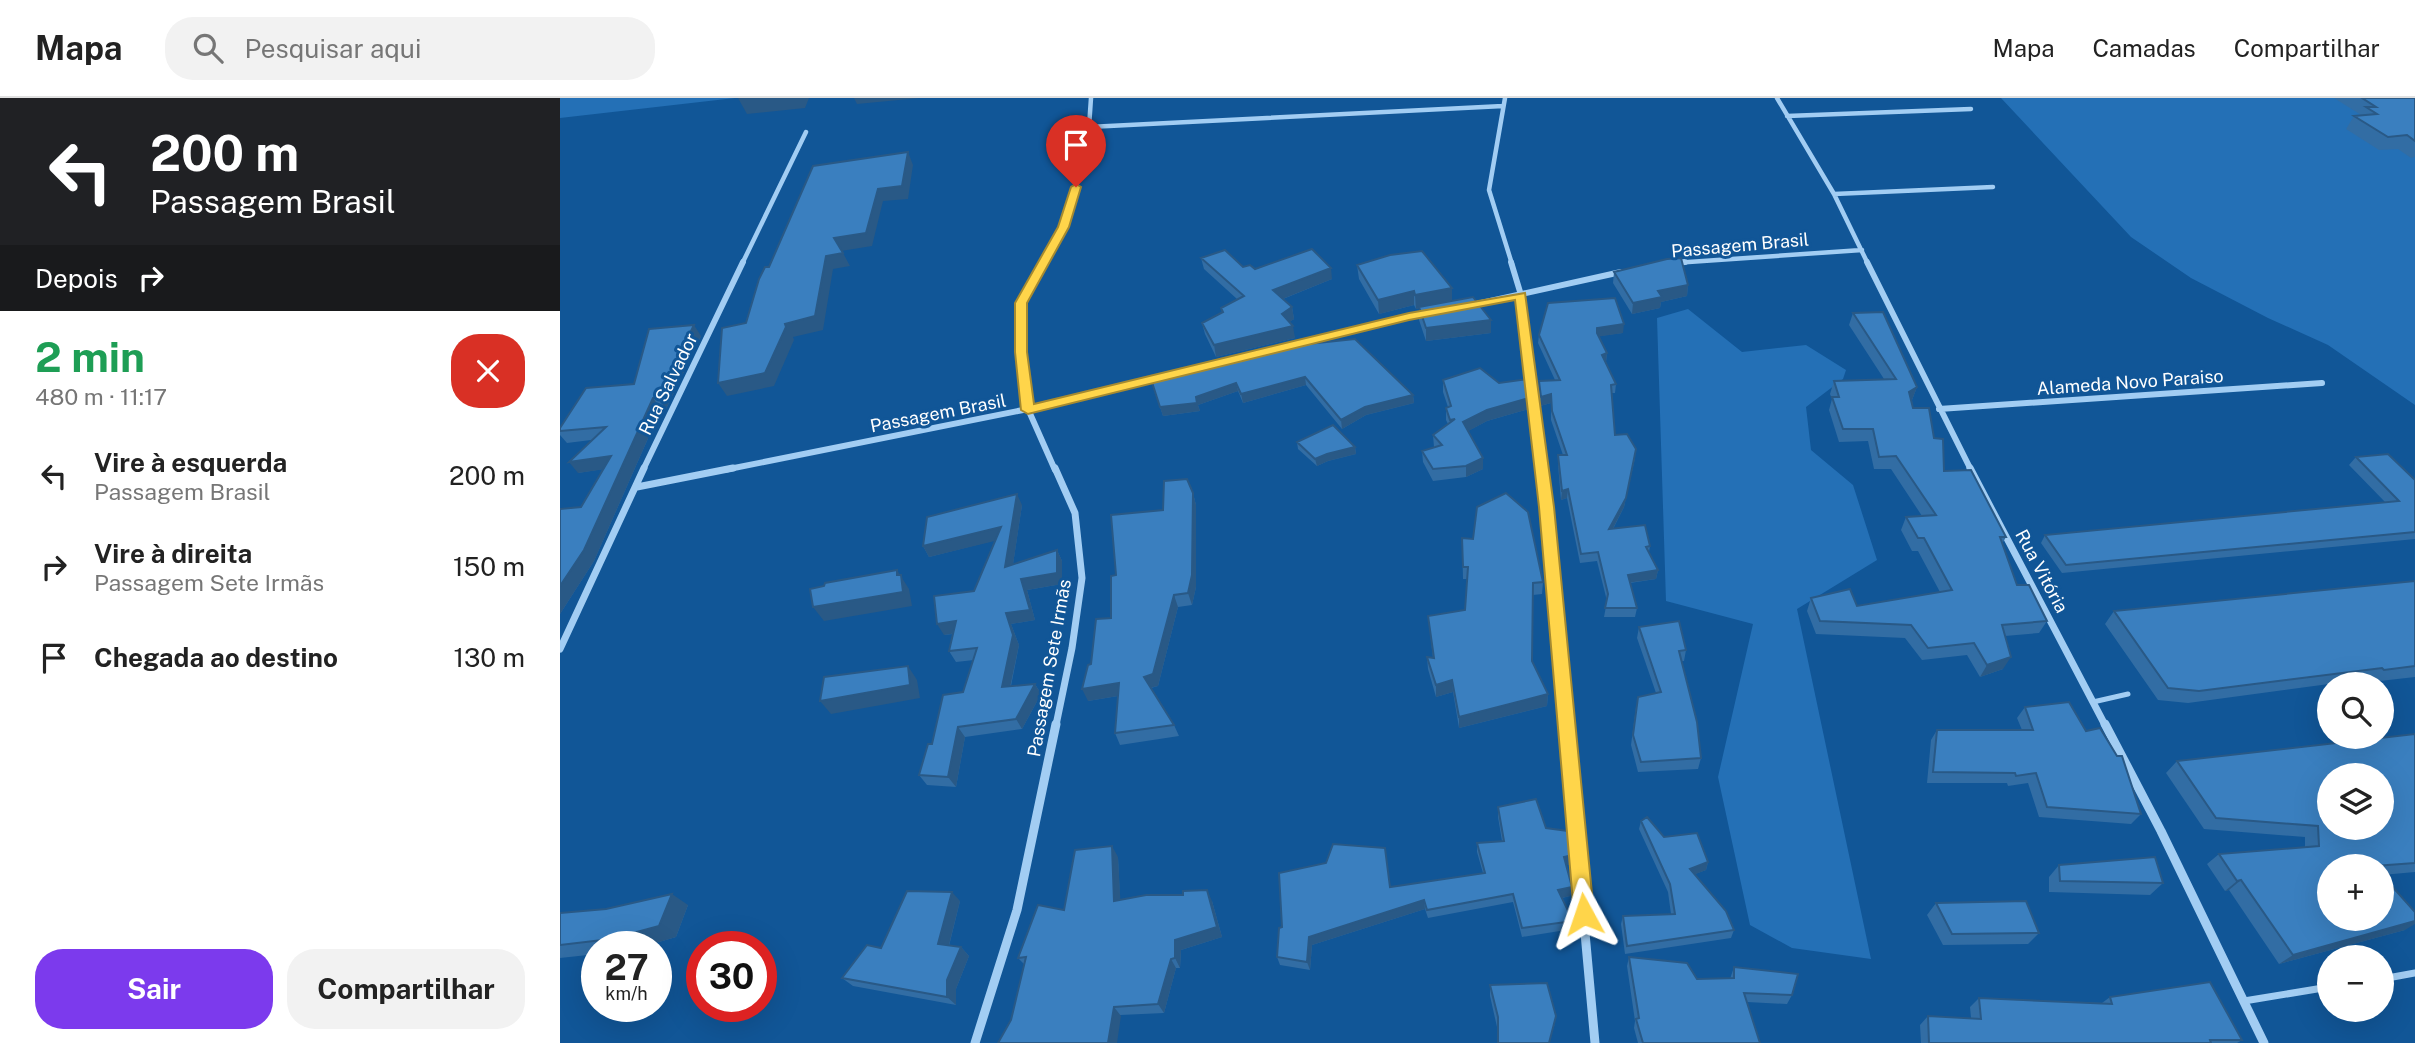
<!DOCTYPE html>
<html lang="pt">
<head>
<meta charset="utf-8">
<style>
	:root { --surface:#fff; --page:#f2f2f2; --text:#222; --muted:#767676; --line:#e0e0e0; --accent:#7c3aed }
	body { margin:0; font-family:"Public Sans",sans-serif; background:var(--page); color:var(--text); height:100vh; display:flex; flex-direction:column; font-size:26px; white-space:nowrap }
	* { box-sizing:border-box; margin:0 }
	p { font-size:23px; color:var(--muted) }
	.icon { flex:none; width:38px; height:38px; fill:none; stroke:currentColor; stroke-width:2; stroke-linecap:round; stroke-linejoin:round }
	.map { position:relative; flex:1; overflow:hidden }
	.details { display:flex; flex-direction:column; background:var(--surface); width:560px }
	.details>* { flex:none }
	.guide { background:#202124; color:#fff; overflow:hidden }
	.buttons { position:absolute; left:1757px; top:574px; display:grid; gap:14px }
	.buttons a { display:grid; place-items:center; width:77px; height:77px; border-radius:50%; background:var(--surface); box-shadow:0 7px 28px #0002; font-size:35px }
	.speed { position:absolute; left:21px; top:833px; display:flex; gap:14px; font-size:35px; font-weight:700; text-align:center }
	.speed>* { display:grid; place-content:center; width:91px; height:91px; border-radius:50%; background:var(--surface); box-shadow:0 7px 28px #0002; line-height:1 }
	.speed small { font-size:18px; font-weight:400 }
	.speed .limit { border:10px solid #d22; background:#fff; color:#111 }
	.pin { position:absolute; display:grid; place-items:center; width:60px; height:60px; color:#fff; margin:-72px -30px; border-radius:50% 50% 50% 0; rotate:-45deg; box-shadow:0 0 7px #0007 }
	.pin .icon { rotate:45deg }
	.me { position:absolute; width:77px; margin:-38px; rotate:355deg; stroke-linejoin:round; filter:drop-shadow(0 0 5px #0008) }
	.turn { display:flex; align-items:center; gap:24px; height:147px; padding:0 35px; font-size:32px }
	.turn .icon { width:91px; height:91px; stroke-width:2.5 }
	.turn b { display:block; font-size:49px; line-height:60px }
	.then { display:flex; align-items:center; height:66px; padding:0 35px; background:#0003; gap:14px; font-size:26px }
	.round { display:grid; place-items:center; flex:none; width:74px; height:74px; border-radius:28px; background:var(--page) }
	.summary { display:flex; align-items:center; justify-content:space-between; height:119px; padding:0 35px }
	h1 { font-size:42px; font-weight:700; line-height:52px; color:#1e9e55 }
	.cta { display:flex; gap:14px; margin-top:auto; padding:14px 35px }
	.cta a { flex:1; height:80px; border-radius:28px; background:var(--accent); color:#fff; font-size:28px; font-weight:700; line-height:80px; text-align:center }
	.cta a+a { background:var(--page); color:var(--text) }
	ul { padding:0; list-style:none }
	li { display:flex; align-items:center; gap:21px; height:91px; padding:0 35px }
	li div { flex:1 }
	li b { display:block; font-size:26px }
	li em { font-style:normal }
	header { display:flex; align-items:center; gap:42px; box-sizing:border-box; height:98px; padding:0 35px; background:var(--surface); border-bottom:2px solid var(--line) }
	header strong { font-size:33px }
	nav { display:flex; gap:38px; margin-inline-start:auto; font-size:24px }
	.search { width:490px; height:63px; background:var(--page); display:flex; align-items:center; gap:18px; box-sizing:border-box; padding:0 24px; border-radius:28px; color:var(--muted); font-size:26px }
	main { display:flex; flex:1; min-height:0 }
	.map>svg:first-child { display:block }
	.green { fill:#2470b6 }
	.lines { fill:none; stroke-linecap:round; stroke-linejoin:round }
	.lane-far1 { stroke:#a2cdf3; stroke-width:5 }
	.lane { stroke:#a2cdf3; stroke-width:7 }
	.street-far3 { stroke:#a2cdf3; stroke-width:4.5 }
	.street-far2 { stroke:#a2cdf3; stroke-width:6 }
	.street-far1 { stroke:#a2cdf3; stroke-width:7 }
	.street { stroke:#a2cdf3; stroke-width:9 }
	.wall { fill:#326da4; fill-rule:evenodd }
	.shaded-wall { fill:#295986 }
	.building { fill:#3a7fbf; stroke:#295986; stroke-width:2; fill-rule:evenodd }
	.route { fill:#ffd54a; stroke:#a68a30; stroke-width:2 }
	.labels { text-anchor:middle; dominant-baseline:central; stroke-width:6; stroke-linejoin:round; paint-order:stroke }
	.street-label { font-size:18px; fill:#fff; stroke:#115697 }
</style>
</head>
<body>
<header>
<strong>Mapa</strong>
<div class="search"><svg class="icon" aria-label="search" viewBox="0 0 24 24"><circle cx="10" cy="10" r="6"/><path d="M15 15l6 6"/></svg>Pesquisar aqui</div>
<nav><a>Mapa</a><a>Camadas</a><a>Compartilhar</a></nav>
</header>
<main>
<section class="details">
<div class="guide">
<div class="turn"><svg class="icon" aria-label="left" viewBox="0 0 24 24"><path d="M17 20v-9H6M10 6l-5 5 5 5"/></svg><div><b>200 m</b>Passagem Brasil</div></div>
<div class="then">Depois<svg class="icon" aria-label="right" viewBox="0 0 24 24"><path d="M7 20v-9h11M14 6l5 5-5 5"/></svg></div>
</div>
<div class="summary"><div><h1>2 min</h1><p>480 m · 11:17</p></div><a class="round" style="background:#d93025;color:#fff"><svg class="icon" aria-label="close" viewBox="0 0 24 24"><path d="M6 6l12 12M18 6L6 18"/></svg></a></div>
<ul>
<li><svg class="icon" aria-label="left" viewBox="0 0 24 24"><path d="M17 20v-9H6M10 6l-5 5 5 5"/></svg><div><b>Vire à esquerda</b><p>Passagem Brasil</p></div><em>200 m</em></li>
<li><svg class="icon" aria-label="right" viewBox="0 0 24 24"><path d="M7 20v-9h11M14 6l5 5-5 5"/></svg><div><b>Vire à direita</b><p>Passagem Sete Irmãs</p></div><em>150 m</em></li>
<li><svg class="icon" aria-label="arrive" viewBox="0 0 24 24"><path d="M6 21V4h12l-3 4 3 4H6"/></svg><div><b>Chegada ao destino</b></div><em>130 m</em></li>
</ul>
<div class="cta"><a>Sair</a><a>Compartilhar</a></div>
</section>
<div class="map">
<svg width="1855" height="945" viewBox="0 0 1855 945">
	<rect width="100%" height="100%" fill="#115697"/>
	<path class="green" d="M0 0H175L0 20Z
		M1441 0H1820L1855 21V307L1768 247 1708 220 1631 180 1571 139Z
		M1128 211 1182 254 1246 247 1286 272 1283 281 1246 309 1251 352 1293 387 1317 462 1237 511 1311 861 1232 850 1190 827 1158 679 1193 526 1106 503 1097 220Z"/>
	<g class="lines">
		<path class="lane-far1" d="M1533 604 1568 596"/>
		<path class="lane" d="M1822 881 1855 875
			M1684 903 1769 889"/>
		<path class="street-far3" d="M945 0 929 92 952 166
			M1217 0 1274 96 1308 166
			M1227 18 1411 11
			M529 29 943 8
			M1274 96 1433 89
			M1114 165 1302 152
			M182 166 246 34
			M482 166 511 111 529 29 531 0"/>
		<path class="street-far2" d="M483 164 461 205V254L468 311 495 372
			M951 164 961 197 982 372
			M1307 164 1411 372
			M1114 165 1125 164
			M912 207 1061 174
			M738 245 866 215
			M625 273 668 262
			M1379 311 1762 285
			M83 372 183 164
			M164 372 468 311 597 280"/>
		<path class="street-far1" d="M495 370 515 415 522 480 512 550 496 627
			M981 370 1006 627
			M1410 370 1545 627
			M77 389 173 370
			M0 551 84 370"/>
		<path class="street" d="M1006 626 1035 945
			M1545 626 1601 733 1704 945
			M415 945 457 812 496 626"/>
	</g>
	<path class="wall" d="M1774 0H1855V59L1851 60 1838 51 1819 52 1786 31 1794 18 1801 17Z
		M641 160 683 169 772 181 723 201 732 209 734 221 729 224 735 240 656 259 645 236 642 225 662 214 661 210 677 201 644 171Z
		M797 167 892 190V203L931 235 866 243 859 222V210L856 211 854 207 819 216 799 181Z
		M1054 174 1128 187 1127 198 1101 204 1100 210 1072 216 1053 185Z
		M1293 215 1357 289 1352 302 1353 310 1374 340 1384 373 1446 439 1442 446 1457 487 1487 523 1479 535 1445 538 1443 571 1420 579 1407 557 1362 562 1345 540 1256 536 1247 513 1251 500 1297 508 1380 494 1358 453H1352L1341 432 1346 419 1362 418 1331 371H1314L1308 343 1279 344 1269 312 1272 301 1270 296 1274 283 1324 281 1289 227Z
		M1063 235 1039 238 1047 255 1046 264 1056 286 1055 295H1052L1055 337 1075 360 1064 409 1053 431 1090 448 1089 454 1098 472 1096 481 1070 485 1077 510 1075 519H1044L1047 503 1037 463 1020 465 1007 400 1001 402 998 366V357H1003L991 322V305L980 308 978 292 979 283 995 282 978 245 979 237Z
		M141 238 106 311H101L34 463 0 516V411L21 409 43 371 18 375 31 342 7 345 0 337V330L74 286Z
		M748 246 853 297 854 305 806 317 782 331 746 287 683 305 678 293 638 307 640 313 603 318 590 278 661 266 660 261Z
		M883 282 939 285 969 300V311L927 323 908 333 923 360V371L906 379 873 383 863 364 862 353 874 349 873 337 888 326 886 322V310L888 309 883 294Z
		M737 344 795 349 796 356 768 363 757 368 738 351Z
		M1796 359 1855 382V441L1502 475 1481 445 1485 437 1826 405 1789 367Z
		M633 395 636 407V489L632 507 618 509 598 588 591 590 614 627 619 638 560 647 555 635 558 598 528 603 531 566 551 520 556 477 603 412Z
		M462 407 453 466 497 452 502 463V486L467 492 475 522 451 526 459 547 451 588 475 586 481 596 462 631 405 639 396 689 367 687 359 677 372 646 403 594 414 562 396 564 389 553 393 536 384 537 414 493 436 442 369 459 363 448Z
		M902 440 983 484 982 496 973 497 972 563 988 596 987 608 899 630 893 594 876 599 868 571 867 559 873 560 868 518 905 512 907 481H903Z
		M1855 483V579L1811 584 1809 582 1769 586 1628 605 1598 602 1545 526 1554 513Z
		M1079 529 1126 552 1124 563H1121L1141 660 1138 671 1078 674 1071 647 1076 609 1096 595 1077 540Z
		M1465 609 1526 633 1581 716 1571 726 1479 719 1468 685 1448 688 1447 685H1367L1371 642 1377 632H1462L1457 620Z
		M1855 636V774L1822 777 1845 832 1719 866 1669 792 1665 793 1647 766 1659 756 1745 749V739L1644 731 1606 675 1617 663ZM1769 768H1822V821Z
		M938 709 986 730 1013 757 1012 766 1006 767 1012 789 1010 798 1002 800 1013 823 1012 831 962 839 953 804 868 820 865 811 752 847 750 872 720 867 717 859 923 775 917 754V745L942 743 938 719Z
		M1081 723 1104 739 1148 764 1146 772 1135 776 1174 832 1171 840 1065 856 1061 826 1063 818 1111 816 1108 794 1079 731Z
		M558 759 560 802 652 803 662 839 621 852 620 870H616L604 915 451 922 464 866 458 860Z
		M1499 767 1603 785 1590 797 1489 794V779Z
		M400 803 389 848 401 849 409 858 396 891V907L293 888 282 880 321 850Z
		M1376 805 1479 835 1468 846 1383 847 1367 817Z
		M128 807 116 839 82 849H37V856L0 860V815L46 811Z
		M1069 859 1137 881H1170L1174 869 1232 897 1227 906 1187 904 1200 945H1078L1074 930 1075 923 1067 868Z
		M930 887 995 928 937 929 930 898Z
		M1550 899 1682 942 1677 945H1361L1360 927 1368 918 1411 920 1410 909 1419 900 1542 905Z"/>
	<path class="shaded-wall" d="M178 0H249L245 10 187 16Z
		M294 0H360L297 6Z
		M348 54 353 67 348 101 323 103 312 148 281 153 274 140 318 91Z
		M283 155 290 168 273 171 263 232 233 239 234 242 214 288 167 298 158 285 266 158Z
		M771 170 772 181 715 204 713 192Z
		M1128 187 1127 198 1101 204 1100 210 1072 216 1073 205 1098 193Z
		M892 190V204L856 211 855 197Z
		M854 193V207L819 216 818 202Z
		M732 209 734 221 724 228 722 216Z
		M931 222V235L866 243V230Z
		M1064 226 1063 235 1036 239 1037 230Z
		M134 227 141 238 106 311 98 300Z
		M733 228 735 240 656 259 654 247Z
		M1047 255 1046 264 1042 257Z
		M745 279 746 287 683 305 681 296Z
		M676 285 678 293 638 307 640 313 603 318 600 309Z
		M1357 289 1352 302 1344 306 1349 294Z
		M991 296V305L980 308 981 299Z
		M853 297 854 305 806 317 782 331 781 322 805 309Z
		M93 300 101 311 34 463 0 516V488Z
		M969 300V311L927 323 903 336V324L927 312Z
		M795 349 796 356 768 363 757 368 755 361 767 356Z
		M1076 351 1064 409 1048 440 1049 431Z
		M51 358 60 369 18 375 9 364Z
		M923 360V371L906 379V368Z
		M1008 391 1007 400 1001 402 1002 393Z
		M633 395 636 407V489L632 507 628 495Z
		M457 396 462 407 451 480 445 469Z
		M441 429 447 440 369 459 363 448Z
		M497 452 502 463V486L467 492 475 522 451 526 459 547 448 599 442 589 446 515 461 481Z
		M337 472 349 491 352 508 264 523 253 509 337 477Z
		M1098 472 1096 481 1066 485 1068 477Z
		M614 497 618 509 598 588 589 590 584 579Z
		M396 523 403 534 384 537 377 526Z
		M1451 559 1443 571 1420 579 1427 567Z
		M348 568 357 582 360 600 271 616 260 603Z
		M892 582 893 594 876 599V587Z
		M559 585 564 597 528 603 522 591Z
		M475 586 481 596 462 631 456 621Z
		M988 596 987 608 899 630V619Z
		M398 629 405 639 396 689 388 679Z
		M552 748 558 759 561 813 554 803Z
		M1013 757 1012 766 1003 768 1004 759Z
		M1148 764 1146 772 1128 779 1130 771Z
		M1681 782 1669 792 1665 793 1677 783Z
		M1012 789 1010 798 997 801 998 792Z
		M647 792 652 803 662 839 621 852 620 870 615 860V842Z
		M392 794 400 803 387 855 378 846Z
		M112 796 128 807 116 839 82 849H63L51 841Z
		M864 802 865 811 752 847 750 872 747 864 749 839Z
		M1855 823V826L1845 832 1719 866 1733 857Z
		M401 849 409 858 396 891V907L387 899V882Z
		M611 861 616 870 604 915 598 906Z
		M554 909 561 918 557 945H548Z"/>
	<path class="building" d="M1802 0H1855V43L1847 37 1828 39 1794 18 1817 16 1806 9H1816Z
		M348 54 342 88 318 91 306 135 274 140 283 155 266 158 255 218 225 226 226 229 205 275 158 285 162 230 186 225 199 181 205 169H209L253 68Z
		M752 151 771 170 713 192 732 209 722 216 733 228 654 247 642 225 663 214 661 210 684 198 641 160 665 152 683 169 690 167 695 171Z
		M862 153 892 190 855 197 854 193 818 202 797 167 830 157Z
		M1121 160 1128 187 1098 193 1102 199 1073 205 1054 174 1107 161Z
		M913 199 931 222 866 230 859 209Z
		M1055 200 1064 226 1037 230V235L1047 255 1042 257 1056 286 1051 287 1055 337 1067 336 1076 351 1066 400 1049 431 1085 427 1090 448 1086 449 1098 472 1068 477 1077 510H1045L1048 496 1038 454 1021 456 1008 391 1002 393 998 357H1007L992 313 991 296 981 299 979 283 1000 282 979 237 988 205Z
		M1323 214 1357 289 1349 294 1353 310H1369L1374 340 1383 341 1384 373 1411 372 1446 439H1440L1457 487H1469L1487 523 1442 527 1451 559 1427 567 1414 545 1368 550 1351 527 1260 523 1251 500 1290 491 1297 508 1392 492 1364 440H1358L1346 419 1376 417 1336 358 1319 359 1313 331H1283L1272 299H1279L1274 283 1336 281 1293 215Z
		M134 227 98 300H93L24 452 0 488V411L21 409 51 358 9 364 46 329 0 333V330L26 290 74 286 89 231Z
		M743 241 748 246 795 241 853 297 805 309 781 322 745 279 681 296 676 285 636 299 637 305 600 309 590 278 662 266 660 261Z
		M920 270 939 285 967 281 969 300 927 312 903 324 923 360 906 368 873 371 862 353 882 347 873 337 895 321 890 322 886 310 891 308 883 282Z
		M773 327 795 349 767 356 755 361 737 344Z
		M1828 356 1855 382V434L1506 467 1485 437 1839 403 1796 359Z
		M627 381 633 395 632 477 628 495 614 497 593 576 584 579 614 627 555 635 559 585 522 591 528 567 531 566 536 521 551 520V478L556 477 551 417 603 412 604 383Z
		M946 395 968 414 983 484 973 485 972 563 988 596 899 619 892 582 876 587 867 559 874 560 868 518 905 512 908 469H903L902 440 913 441 917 409Z
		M457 396 445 469 497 452V475L461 481 470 512 446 515 453 537 442 589 475 586 456 621 398 629 388 679 359 677 368 646H372L383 597 403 594 417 550 389 553 396 523 377 526 374 498 414 493 441 429 363 448 367 419Z
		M337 472V477H341L343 494 253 509 250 491 264 488 265 485Z
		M1855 483V568L1824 572 1822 570 1639 593 1608 590 1554 513Z
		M1119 523 1126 552 1119 553 1137 624 1141 660 1081 664 1073 637 1078 599 1101 594 1079 529Z
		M348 568 350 587 260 603 264 579Z
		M1509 604 1526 633 1540 630 1557 658H1562L1581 716 1487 709 1476 675 1456 678 1455 675 1373 674 1377 632H1473L1465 609Z
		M1855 636V765L1814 768H1769V821H1822V777L1855 814V823L1733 857 1681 782 1677 783 1659 756 1759 748 1758 728 1656 720 1617 663ZM1769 677H1822V730H1769Z
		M976 701 986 730 1008 733 1011 738 1013 757 1004 759 1012 789 998 792 1013 823 962 830 953 796 867 812 864 802 749 839 747 864 717 859 719 830 722 829 719 775 766 765 773 746 825 750 830 789 925 775 917 745 944 743 938 709Z
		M1087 719 1104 739 1137 735 1148 764 1130 771 1166 813 1174 832 1067 848 1063 818 1115 816 1110 786 1081 723Z
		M552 748 554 803 586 797H623V793L647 792 657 829 615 842V860L611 861 598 906 554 909 548 945H438L451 922 466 859 458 860 478 807 504 812 515 752Z
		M1595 759 1603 785 1500 783 1499 767Z
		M347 793 392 794 378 846 401 849 387 882V899L282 880 307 847 321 850Z
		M112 796 99 828 51 841 0 847V815L46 811Z
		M1466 803 1479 835 1392 836 1376 805Z
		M1069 859 1127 865 1137 881 1174 880V869L1238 876 1232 897 1184 895 1200 945H1083L1076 921 1079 920Z
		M1650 884 1682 942H1650L1651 945H1369L1368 918 1421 921 1419 900 1552 906 1550 899Z
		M987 885 996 918 989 945H938V919L930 887Z"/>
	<path class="route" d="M516 86 521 89 509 129 467 205V254L474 306 849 215 965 195 994 409 1034 816 1031 823 1024 826 1017 823 1014 816 979 409 955 202 849 222 468 316 461 312 455 254V205L498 129 511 89Z"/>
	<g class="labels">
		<g class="street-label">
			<text transform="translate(1180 147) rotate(-5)">Passagem Brasil</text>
			<text transform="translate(1570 284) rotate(-4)">Alameda Novo Paraiso</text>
			<text transform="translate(108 286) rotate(-64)">Rua Salvador</text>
			<text transform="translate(378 315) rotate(-11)">Passagem Brasil</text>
			<text transform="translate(1482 473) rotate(62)">Rua Vitória</text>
			<text transform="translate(489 570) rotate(-80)">Passagem Sete Irmãs</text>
		</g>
	</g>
</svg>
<div class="buttons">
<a><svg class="icon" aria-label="search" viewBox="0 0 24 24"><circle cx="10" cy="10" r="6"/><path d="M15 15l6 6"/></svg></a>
<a><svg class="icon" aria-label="layers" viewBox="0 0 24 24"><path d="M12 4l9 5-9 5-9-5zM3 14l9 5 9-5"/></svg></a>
<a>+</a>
<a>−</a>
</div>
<div class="speed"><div>27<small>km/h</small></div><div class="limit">30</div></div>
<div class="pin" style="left:516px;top:89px;background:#d93025"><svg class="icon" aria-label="arrive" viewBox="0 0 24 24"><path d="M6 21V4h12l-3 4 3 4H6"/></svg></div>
<svg class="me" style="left:1024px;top:816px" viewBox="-20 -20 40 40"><path d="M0-17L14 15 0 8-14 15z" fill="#ffd54a" stroke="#fff" stroke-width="4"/></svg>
</div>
</main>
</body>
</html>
